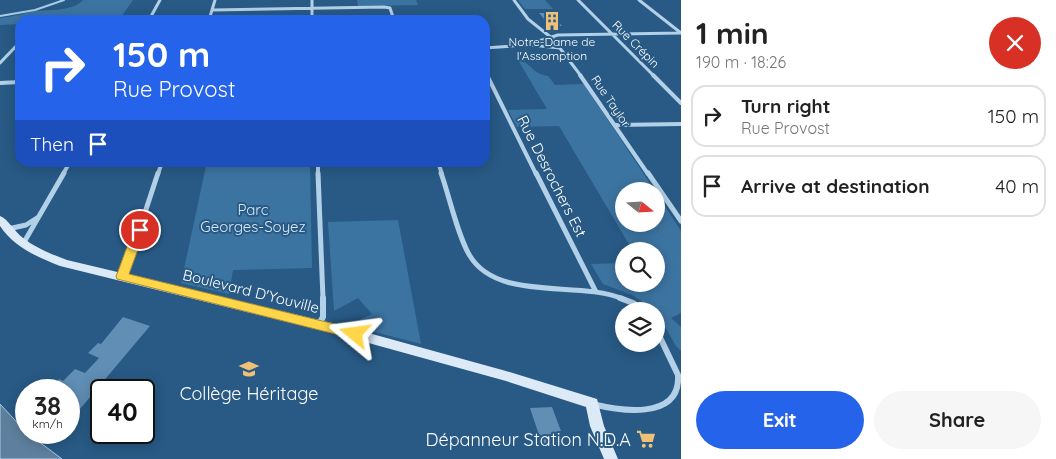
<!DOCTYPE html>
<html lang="en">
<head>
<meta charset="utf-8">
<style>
	:root { --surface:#fff; --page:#f6f6f6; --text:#222; --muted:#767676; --line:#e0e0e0; --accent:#2563eb }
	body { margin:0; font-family:Quicksand,sans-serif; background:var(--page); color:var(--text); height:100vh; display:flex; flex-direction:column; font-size:19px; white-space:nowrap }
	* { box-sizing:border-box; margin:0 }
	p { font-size:16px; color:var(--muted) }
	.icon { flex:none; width:28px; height:28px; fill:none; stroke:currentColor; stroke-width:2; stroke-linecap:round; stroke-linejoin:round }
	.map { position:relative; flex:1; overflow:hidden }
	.details { display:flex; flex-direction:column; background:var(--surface); width:375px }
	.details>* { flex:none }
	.banner { position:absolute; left:15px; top:15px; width:475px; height:152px; border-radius:15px; box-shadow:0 2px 12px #0003; background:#2563eb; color:#fff; overflow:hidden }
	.needle { width:32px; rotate:108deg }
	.tools { position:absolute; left:615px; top:182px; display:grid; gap:10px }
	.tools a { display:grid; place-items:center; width:50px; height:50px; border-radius:50%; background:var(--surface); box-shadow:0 2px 12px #0003; font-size:25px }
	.speed { position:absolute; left:15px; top:379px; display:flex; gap:10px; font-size:25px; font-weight:700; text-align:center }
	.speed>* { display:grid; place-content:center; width:65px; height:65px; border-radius:50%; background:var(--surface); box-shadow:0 2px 12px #0003; line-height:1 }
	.speed small { font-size:12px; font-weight:400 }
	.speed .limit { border:2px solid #111; border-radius:8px; background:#fff; color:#111 }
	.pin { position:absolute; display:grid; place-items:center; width:42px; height:42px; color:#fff; margin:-21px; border:2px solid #fff; border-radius:50%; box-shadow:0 1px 5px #0007 }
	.me { position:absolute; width:55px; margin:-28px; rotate:286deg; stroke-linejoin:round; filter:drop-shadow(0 0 4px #0008) }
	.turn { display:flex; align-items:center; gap:18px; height:105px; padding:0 15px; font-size:22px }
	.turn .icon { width:65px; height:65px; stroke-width:2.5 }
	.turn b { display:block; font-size:35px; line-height:42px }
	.then { display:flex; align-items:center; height:48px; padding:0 15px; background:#0003; gap:10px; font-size:19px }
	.round { display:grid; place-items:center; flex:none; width:52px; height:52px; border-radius:26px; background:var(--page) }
	.summary { display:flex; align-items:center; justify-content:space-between; height:85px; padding:0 15px }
	h1 { font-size:30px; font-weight:700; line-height:38px }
	.button { display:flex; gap:10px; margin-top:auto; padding:10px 15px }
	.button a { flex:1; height:58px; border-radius:30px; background:var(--accent); color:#fff; font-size:20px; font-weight:700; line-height:58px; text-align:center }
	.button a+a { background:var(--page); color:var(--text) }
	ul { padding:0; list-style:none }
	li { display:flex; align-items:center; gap:15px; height:62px; margin:0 10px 8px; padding:0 5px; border:2px solid var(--line); border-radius:15px }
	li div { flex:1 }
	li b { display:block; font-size:19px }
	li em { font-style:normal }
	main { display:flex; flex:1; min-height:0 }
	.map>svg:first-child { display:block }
	.green { fill:#3c74a1 }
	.water { fill:#5e809e; stroke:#a7cce8 }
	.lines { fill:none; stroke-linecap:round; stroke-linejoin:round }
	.stream { stroke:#a7cce8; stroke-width:2 }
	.building { fill:#608eb4 }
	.street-far3 { stroke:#b2d0e7; stroke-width:3 }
	.street-far2 { stroke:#b2d0e7; stroke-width:4 }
	.street-far1 { stroke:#b2d0e7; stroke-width:5 }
	.street { stroke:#b2d0e7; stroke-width:6 }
	.secondary { fill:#dceaf7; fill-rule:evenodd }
	.route { fill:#ffd54a; stroke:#a68a30 }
	.labels { text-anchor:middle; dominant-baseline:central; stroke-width:4; stroke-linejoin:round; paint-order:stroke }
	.far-poi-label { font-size:12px; fill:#fff; stroke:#285a85 }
	.far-street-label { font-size:12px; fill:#fff; stroke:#285a85 }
	.street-label { font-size:15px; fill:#fff; stroke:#285a85 }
	.park-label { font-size:15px; fill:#d6e8f6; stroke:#285a85 }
	.near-poi-label { font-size:18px; fill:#fff; stroke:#285a85 }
</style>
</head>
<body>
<main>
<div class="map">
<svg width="681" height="459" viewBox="0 0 681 459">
	<rect width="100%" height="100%" fill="#285a85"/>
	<path class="green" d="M83 0H133L119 20H20V24L0 25V18C11 17 20 14 31 12 45 9 74 12 83 0Z
		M357 0H416L418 5 358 6Z
		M518 0H545L553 9H525Z
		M518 60C533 63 531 74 548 76L555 85 584 84 655 191H624V224H656V193L681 231V313L671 318 681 327V351L676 346 656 311 632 295 603 284 591 264 624 263V284H656V251H633L559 126 517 127 508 110 547 109Z
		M310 163 312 268 233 270 229 294 181 283 206 166Z
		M398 220 421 344 348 325 372 314 358 298 334 311 328 222Z"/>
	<path class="water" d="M0 404 26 432 62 459H0Z"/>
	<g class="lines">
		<path class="stream" d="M0 16 35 10 64 0"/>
	</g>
	<path class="building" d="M539 13H551L562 26H550Z
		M123 317 150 326 69 422V390H48L59 379 63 381 75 369 85 373 99 358 88 353 98 343 101 344Z
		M552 407 561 431 554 432 559 446 543 447 530 408Z"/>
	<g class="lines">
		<path class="street-far3" d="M312 0V20
			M514 0 528 19 553 39 581 76
			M578 0 654 76
			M639 0 681 33
			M213 10 384 7 390 8 394 20
			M149 20 160 0
			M209 20 215 0
			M531 45 560 48
			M485 48 526 45 558 35 681 33
			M0 63 20 42
			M485 72 487 76"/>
		<path class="street-far2" d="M487 75 536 174
			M580 75 648 174
			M653 75 681 103
			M0 83 20 82
			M615 125 681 124
			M318 162V174
			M438 162 442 174
			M63 174 70 162
			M158 174 162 162"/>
		<path class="street-far1" d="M318 173 323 299
			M441 173C449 195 458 237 470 256 498 302 578 280 623 299
			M536 173 596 292
			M648 173 681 221
			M8 229 26 225 37 218
			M23 244 64 173
			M122 276 127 267 158 173"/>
		<path class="street" d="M620 298 633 303 644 311
			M319 324 323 317V298
			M592 404C617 410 681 422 678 375L656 329"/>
		<path class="secondary" d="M0 216C8 219 15 232 23 238 36 248 51 254 67 260L336 324 506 371 597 399 604 426 618 459H604L590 426 586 407 506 381 336 334 60 266C37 257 14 247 0 226Z"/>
	</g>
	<path class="route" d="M140 226 145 230 129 274 355 329 360 331 362 334 360 338 355 339 117 279 116 276C121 266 131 229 140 226Z"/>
	<defs>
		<g id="building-bare" transform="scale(1.5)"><path d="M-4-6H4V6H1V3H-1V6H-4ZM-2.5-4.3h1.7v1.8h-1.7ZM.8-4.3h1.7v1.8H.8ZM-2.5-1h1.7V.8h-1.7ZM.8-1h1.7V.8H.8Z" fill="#efc178" stroke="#285a85" stroke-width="2.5" paint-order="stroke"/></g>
		<g id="school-bare" transform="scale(1.5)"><path d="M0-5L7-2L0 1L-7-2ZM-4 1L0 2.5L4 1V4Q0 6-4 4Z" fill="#efc178" stroke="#285a85" stroke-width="2.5" paint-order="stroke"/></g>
		<g id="supermarket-bare" transform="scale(1.5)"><path d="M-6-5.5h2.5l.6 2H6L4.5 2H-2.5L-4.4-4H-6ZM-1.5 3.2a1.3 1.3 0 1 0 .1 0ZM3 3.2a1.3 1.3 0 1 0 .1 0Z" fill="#efc178" stroke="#285a85" stroke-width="2.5" paint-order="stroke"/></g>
	</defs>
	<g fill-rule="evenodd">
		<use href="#building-bare" x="552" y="21"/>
		<use href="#school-bare" x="249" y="369"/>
		<use href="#supermarket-bare" x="646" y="439"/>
	</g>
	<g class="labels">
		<g class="far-poi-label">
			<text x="552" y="41">Notre-Dame de<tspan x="552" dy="14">l'Assomption</tspan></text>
		</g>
		<g class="far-street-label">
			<text transform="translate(636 44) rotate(45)">Rue Crépin</text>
			<text transform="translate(611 101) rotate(56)">Rue Taylor</text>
		</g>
		<g class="street-label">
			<text transform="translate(552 176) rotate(63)">Rue Desrochers Est</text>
			<text transform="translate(251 291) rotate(14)">Boulevard D'Youville</text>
		</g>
		<g class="park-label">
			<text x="253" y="209">Parc<tspan x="253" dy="17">Georges-Soyez</tspan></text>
		</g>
		<g class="near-poi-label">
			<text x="249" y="393">Collège Héritage</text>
			<text x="631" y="439" text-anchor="end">Dépanneur Station N.D.A</text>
		</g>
	</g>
</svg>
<div class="tools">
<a><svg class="needle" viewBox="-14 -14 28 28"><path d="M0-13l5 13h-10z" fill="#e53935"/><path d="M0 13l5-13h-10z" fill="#767676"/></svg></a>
<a><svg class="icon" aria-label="search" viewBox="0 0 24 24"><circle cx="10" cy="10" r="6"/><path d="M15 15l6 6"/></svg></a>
<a><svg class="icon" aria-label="layers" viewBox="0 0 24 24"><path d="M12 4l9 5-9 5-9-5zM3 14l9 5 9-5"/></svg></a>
</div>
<div class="speed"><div>38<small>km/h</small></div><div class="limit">40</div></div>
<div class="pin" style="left:140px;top:230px;background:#d93025"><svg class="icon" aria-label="arrive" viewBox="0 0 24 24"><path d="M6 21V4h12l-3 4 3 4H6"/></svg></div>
<svg class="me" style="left:355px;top:334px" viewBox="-20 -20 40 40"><path d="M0-17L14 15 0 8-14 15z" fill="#ffd54a" stroke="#fff" stroke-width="4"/></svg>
<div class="banner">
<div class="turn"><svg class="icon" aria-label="right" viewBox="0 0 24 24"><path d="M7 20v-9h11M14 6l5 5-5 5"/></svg><div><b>150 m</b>Rue Provost</div></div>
<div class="then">Then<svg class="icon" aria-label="arrive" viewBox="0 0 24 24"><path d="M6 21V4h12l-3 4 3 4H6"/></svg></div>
</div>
</div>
<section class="details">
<div class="summary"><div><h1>1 min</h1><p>190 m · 18:26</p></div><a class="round" style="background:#d93025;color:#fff"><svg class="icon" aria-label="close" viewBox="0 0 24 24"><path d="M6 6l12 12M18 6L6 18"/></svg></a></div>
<ul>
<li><svg class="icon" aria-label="right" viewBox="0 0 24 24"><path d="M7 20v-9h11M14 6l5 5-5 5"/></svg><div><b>Turn right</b><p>Rue Provost</p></div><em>150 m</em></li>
<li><svg class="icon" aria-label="arrive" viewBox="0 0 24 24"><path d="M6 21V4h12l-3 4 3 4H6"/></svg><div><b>Arrive at destination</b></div><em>40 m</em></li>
</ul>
<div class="button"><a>Exit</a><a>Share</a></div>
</section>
</main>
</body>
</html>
